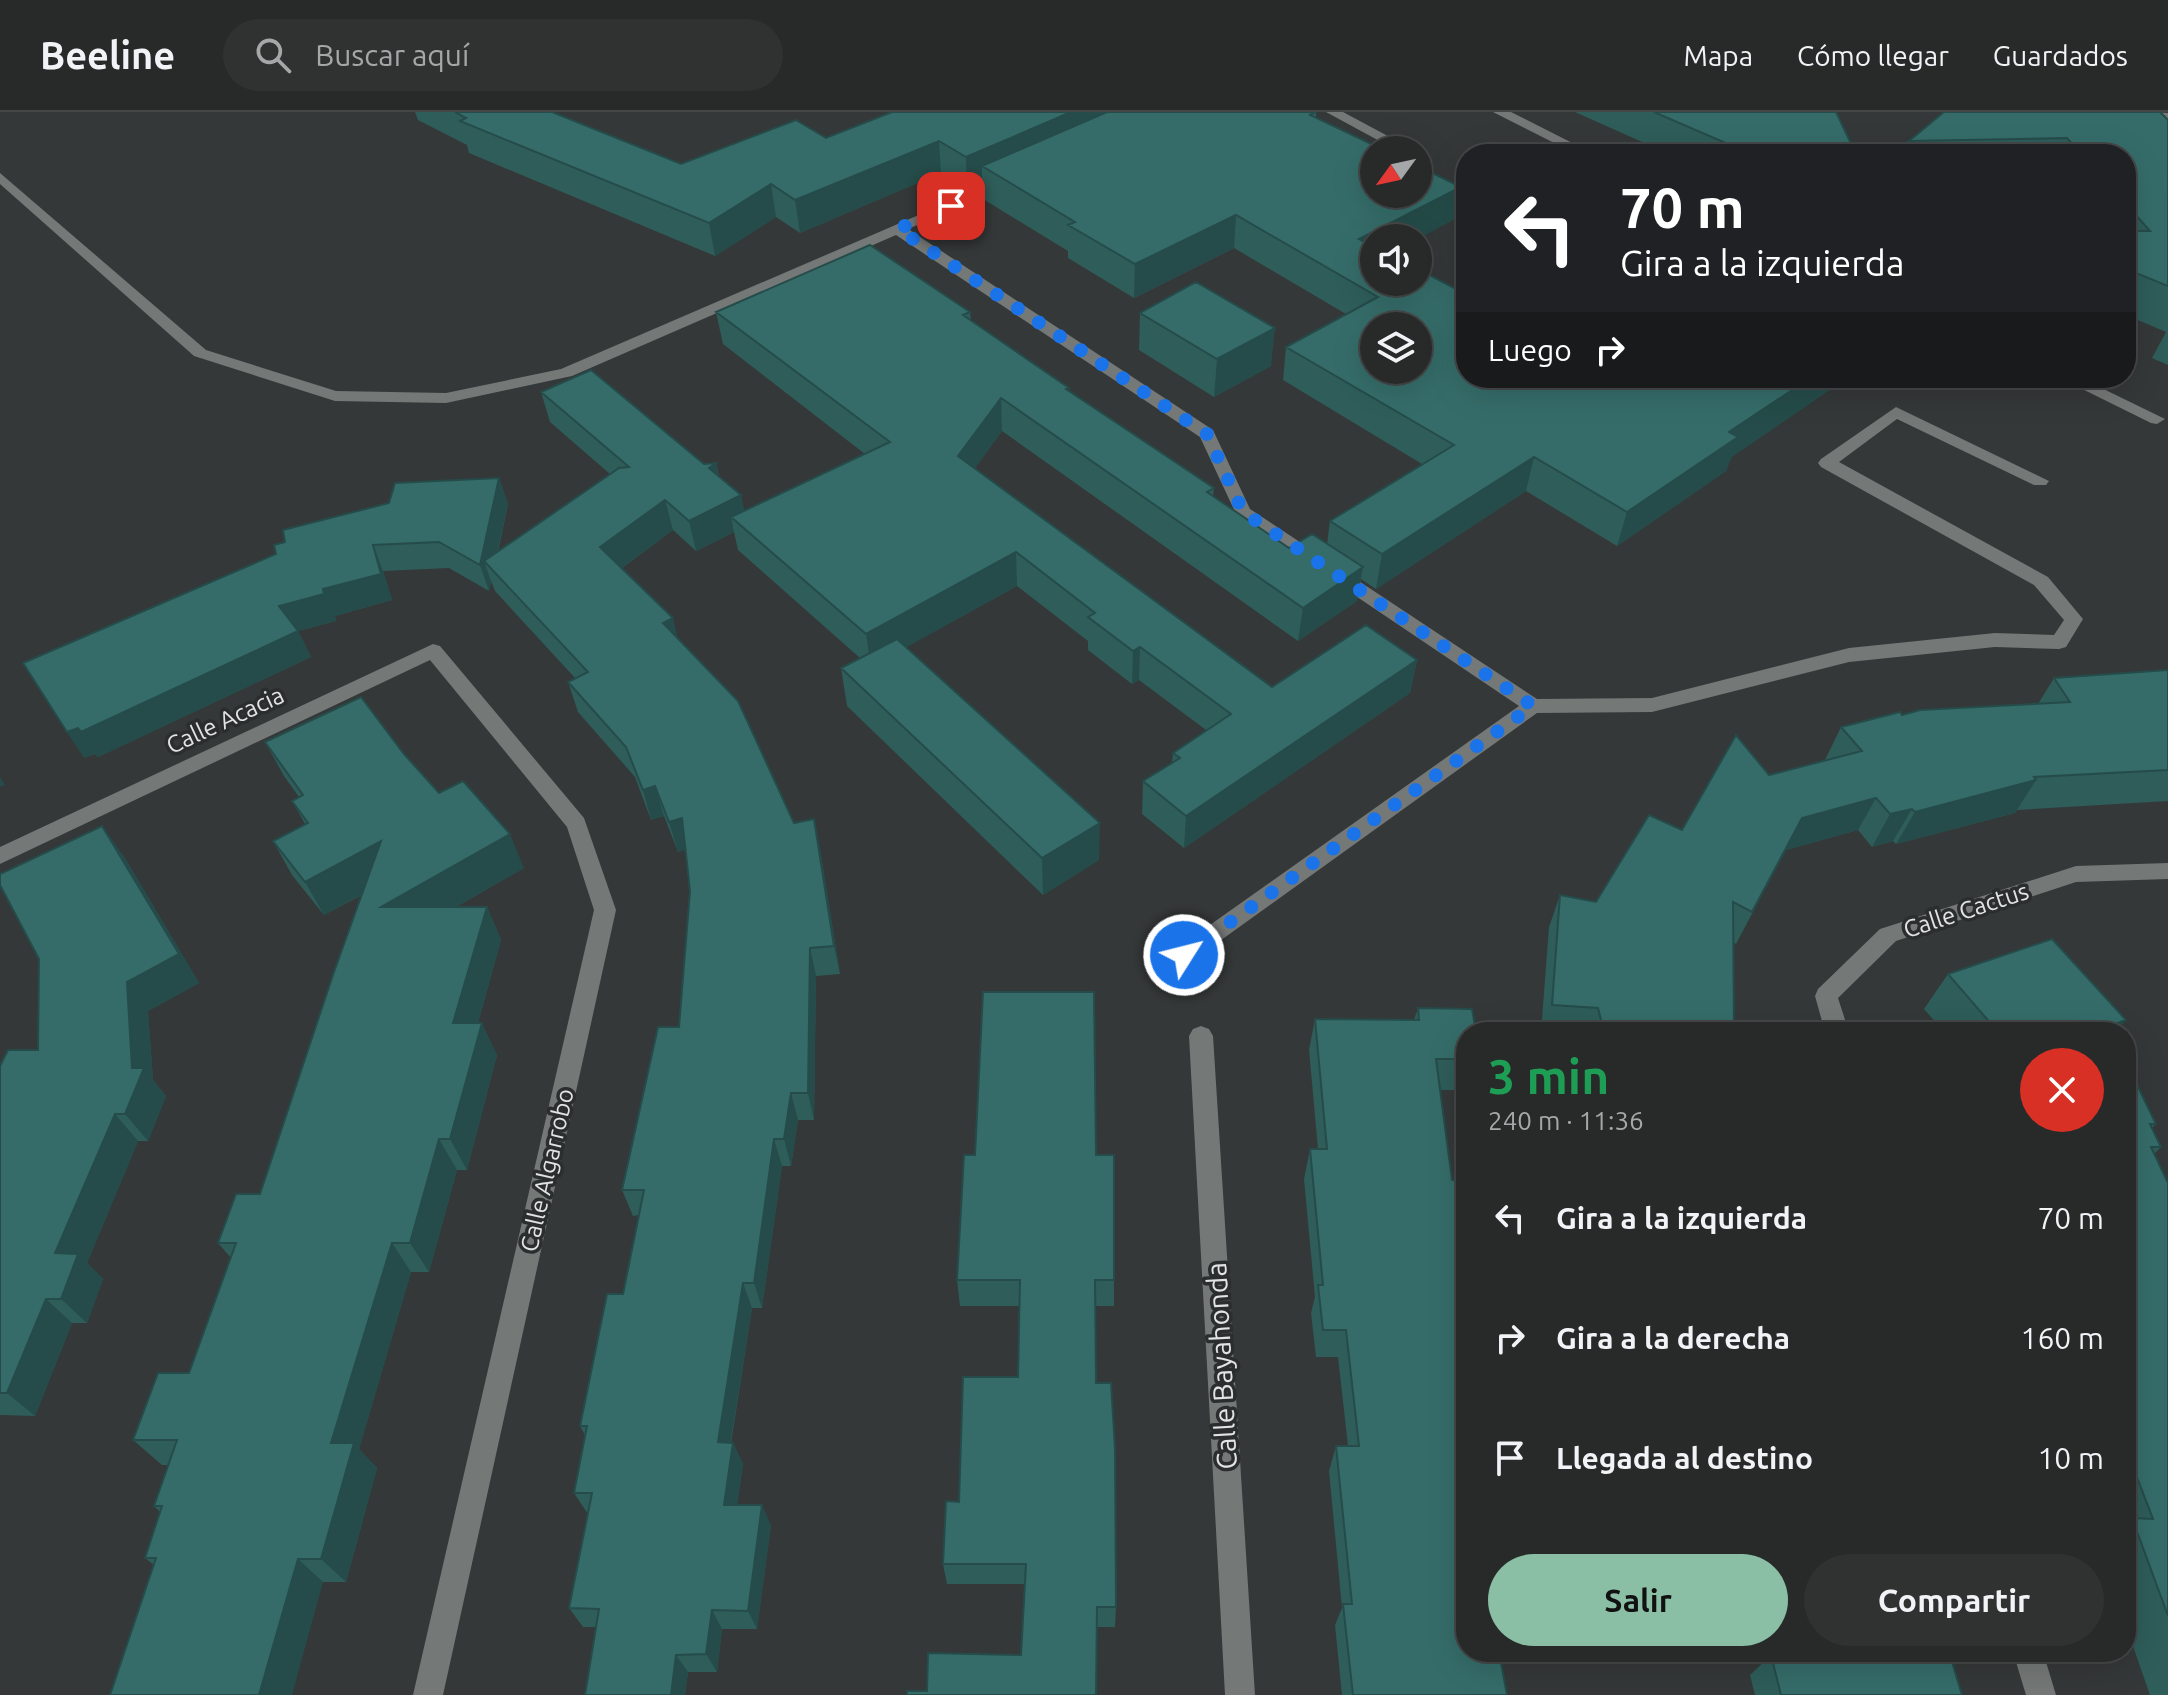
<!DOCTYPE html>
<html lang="es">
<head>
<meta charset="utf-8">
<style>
	:root { --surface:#282a2a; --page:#303232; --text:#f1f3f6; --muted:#a5a7a8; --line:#444647; --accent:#8abfa5 }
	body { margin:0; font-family:Ubuntu,sans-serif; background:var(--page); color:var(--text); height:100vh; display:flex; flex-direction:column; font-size:30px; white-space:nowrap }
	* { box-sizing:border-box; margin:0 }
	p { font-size:26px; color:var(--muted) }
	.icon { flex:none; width:44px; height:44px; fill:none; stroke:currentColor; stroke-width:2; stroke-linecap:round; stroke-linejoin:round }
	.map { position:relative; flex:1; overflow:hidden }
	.drawer { position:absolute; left:1456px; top:910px; width:680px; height:640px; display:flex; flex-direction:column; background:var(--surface); border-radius:32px; box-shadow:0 8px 32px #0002,0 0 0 2px var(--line) }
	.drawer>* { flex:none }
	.banner { position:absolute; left:1456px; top:32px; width:680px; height:244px; border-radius:32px; box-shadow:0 8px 32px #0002,0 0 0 2px var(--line); background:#202124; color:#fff; overflow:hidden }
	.needle { width:52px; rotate:237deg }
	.controls { position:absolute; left:1360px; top:24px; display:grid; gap:16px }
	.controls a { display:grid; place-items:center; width:72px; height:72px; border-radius:50%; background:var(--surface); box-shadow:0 8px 32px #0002,0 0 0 2px var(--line); font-size:40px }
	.pin { position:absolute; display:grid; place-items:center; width:68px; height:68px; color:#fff; margin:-34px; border-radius:16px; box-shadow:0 4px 12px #0006 }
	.me { position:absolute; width:88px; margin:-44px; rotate:54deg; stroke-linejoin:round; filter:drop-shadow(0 0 6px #0008) }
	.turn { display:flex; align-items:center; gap:28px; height:168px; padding:0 32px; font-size:36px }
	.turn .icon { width:104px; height:104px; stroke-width:2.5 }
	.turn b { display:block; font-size:56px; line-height:68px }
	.then { display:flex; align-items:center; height:76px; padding:0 32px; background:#0003; gap:16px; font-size:30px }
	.round { display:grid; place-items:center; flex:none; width:84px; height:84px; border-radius:42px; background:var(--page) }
	.head { display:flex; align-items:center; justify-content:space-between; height:136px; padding:0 32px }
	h1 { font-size:48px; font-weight:700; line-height:60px; color:#1e9e55 }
	.button { display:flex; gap:16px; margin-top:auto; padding:16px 32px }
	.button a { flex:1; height:92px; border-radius:48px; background:var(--accent); color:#111; font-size:32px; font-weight:700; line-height:92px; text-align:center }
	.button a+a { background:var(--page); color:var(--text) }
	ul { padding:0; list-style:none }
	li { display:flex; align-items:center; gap:24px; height:120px; padding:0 32px }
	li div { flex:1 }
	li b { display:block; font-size:30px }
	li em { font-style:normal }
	header { display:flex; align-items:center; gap:48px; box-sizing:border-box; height:112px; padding:0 40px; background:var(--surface); border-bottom:2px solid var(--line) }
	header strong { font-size:38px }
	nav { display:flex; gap:44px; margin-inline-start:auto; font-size:28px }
	.search { width:560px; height:72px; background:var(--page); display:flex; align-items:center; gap:20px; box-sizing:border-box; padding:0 28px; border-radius:44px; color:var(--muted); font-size:30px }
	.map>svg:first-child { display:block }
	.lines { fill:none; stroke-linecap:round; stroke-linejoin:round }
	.service { fill:#747877; fill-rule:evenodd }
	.minor { fill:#747877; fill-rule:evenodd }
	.wall { fill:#2e5d5a }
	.shaded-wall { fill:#254c4a }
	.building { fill:#356c69; stroke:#254c4a; stroke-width:2; fill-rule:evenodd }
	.route { stroke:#1a73e8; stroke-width:14; stroke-dasharray:0 25.2 }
	.labels { text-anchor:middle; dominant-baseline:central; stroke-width:7; stroke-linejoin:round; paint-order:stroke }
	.street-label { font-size:24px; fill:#e2e4e4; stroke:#2b2e2e }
	.near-street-label { font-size:28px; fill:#e2e4e4; stroke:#2b2e2e }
</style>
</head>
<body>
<header>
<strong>Beeline</strong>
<div class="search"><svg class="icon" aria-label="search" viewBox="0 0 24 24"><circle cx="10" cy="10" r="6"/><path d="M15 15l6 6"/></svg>Buscar aquí</div>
<nav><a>Mapa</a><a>Cómo llegar</a><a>Guardados</a></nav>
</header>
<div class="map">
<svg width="2168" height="1583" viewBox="0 0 2168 1583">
	<rect width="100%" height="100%" fill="#353838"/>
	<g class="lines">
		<path class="service" d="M1493 0H1511L1594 42H1576Z
			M2146 0 2168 1V9Z
			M2060 266H2081L2165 307 2157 312 2151 311Z"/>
		<path class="minor" d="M1326 0H1343L1414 38H1396Z
			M0 61 206 238 336 279 446 281 561 257 1007 65 1012 66V72L908 117 1213 318 1250 397 1537 587 1652 586 1849 536 1995 521 2054 523 2064 508 2034 473 1821 355 1818 351 1821 347 1896 295 2049 369 2046 373H2034L1897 307 1839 350 2048 465 2083 507 2066 535 2059 537 1995 535 1849 550 1652 600 1537 601 1192 849 1184 852 1176 849 1173 843 1176 837 1519 594 1237 404 1200 325 896 123 572 264 446 291 335 289 194 244 0 72Z
			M433 532 440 534 584 706 616 798 443 1583H413L594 798 567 715 430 548 0 752V735Z
			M2168 751V767L2076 770 1896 829 1838 886 1849 920H1825L1815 884 1818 877 1880 817 2076 754Z
			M1201 914 1209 917 1213 924 1255 1583H1225L1189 924 1193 917Z
			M2013 1540H2043L2056 1583H2026Z"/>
	</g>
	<path class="wall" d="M415 0H552L681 52 826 26 1316 0V6L1455 107 1374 126V170L1461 187 1466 266H1847L1731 345 1726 359 1617 434 1526 379 1376 477 1361 467 1357 489 1298 529 1002 319 975 356 1272 575 1417 548 1410 581 1184 736 1142 702 1143 669 1172 651 1173 641 1206 618 1139 568 1132 572 1088 538V529L1017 474 906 535 1099 748 1043 783 847 594 841 556 860 546 738 438 734 420 696 439 673 418 622 456 678 526 794 711 820 737 840 862 816 864 814 1008H798L791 1054H782L762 1196H752L731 1331H733L743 1352 737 1393 771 1413 757 1517H722L717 1560H688L685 1583H585L596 1515H583L569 1496 588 1402 574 1381 585 1323 580 1314 623 1182 639 1103 633 1104 622 1078 679 915 690 779 685 737 678 740 664 704 651 708 635 665 578 600 568 570 575 566 495 479 491 469 489 479 449 456 383 459 392 488 335 504 336 509 298 519 311 545 98 645 95 642 84 646 276 442 499 366 508 392 498 440 610 362 550 310 541 280 704 352 716 351 719 364 741 383 744 399 865 342 723 232 716 200H970L971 208 1069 279 1214 376 1213 384 1289 436 1327 432 1330 409 1422 352 1283 268 1286 235 1346 202 1234 136 1134 186 1068 146V139L983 87 982 71 967 77 941 61 800 121 776 105 715 144 469 41 467 33 418 8Z
		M1575 0H1836L1856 42H1669Z
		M2168 8V253L2152 246 2166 220 2126 203V42H1904L1909 29Z
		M1140 201 1271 254 1214 285 1139 238Z
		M2168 558V689L2017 698 2015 701 1896 732 1893 729 1872 735 1858 718 1786 738 1736 832 1733 830 1734 920H1541L1549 815 1560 783 1596 790 1682 718 1769 663 1826 649 1825 648 1841 615 1902 603 2038 592 2054 566Z
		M265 630 404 642 439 681 524 756 456 795H487L501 828 478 911 497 943 467 1058H457L429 1160H411L359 1337 377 1356 346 1470H323L154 1453 145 1446 160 1400 154 1394 169 1353H162L133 1328 189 1261 231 1146 218 1131 260 1082 362 783 324 803 292 763 273 729 305 712 292 689 299 685 284 664Z
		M123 743 199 871 148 899 153 968 166 984 148 1029H138L87 1151 103 1167 87 1211H72L35 1304 0 1303V954L38 938Z
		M1948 862 2116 920H1944L1924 897Z
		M1418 896 1466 920V978H1440L1466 1540 1507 1583H1342L1335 1513 1342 1496 1329 1359 1336 1334H1348L1338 1245H1316L1311 1201 1315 1185 1304 1067 1310 1037H1318L1309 938 1315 907 1414 908Z
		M2126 950 2156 1012 2152 1016 2161 1035 2154 1042 2168 1071V1583H2150L2126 1514Z
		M1096 1043 1114 1168V1194H1095L1096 1271 1116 1495 1115 1515H1097L927 1579 1021 1543 1025 1472H947L943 1452 959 1390 1018 1265 1019 1194H960L957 1168Z
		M1814 1540H1949L1962 1583H1755L1750 1563 1771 1543H1814Z"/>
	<path class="shaded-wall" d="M1071 0H1145L982 54V71L967 77 966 45Z
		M939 29 941 61 800 121 795 88Z
		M771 72 776 105 715 144 709 111Z
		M1461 75 1455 107 1418 127 1374 126V150L1359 127Z
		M1236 103 1234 136 1134 186 1135 152Z
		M1275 216 1271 254 1214 285 1217 247Z
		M1810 266H1847L1732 345 1726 359 1617 434 1627 400 1729 320Z
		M1001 286 1002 319 960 377 958 344Z
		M1534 345 1526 379 1376 477 1382 442Z
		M716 351 722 381 709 356Z
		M499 366 508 392 493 459 484 449 491 469 489 479 480 453Z
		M741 383 747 414 731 405 734 420 696 439 689 409Z
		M665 388 673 418 609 465 600 435Z
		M373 433 383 459 392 488 335 504 336 509 298 519 311 545 98 645 95 642 84 646 67 620 279 494 323 477Z
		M1016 440 1017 474 871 555 866 522Z
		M1363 455 1357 489 1298 529 1303 496Z
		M673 506 680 536 663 511Z
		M1140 535 1139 568 1132 572 1133 539Z
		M1417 548 1410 581 1184 736 1186 704Z
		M0 665 5 673 0 675Z
		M2036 668 2015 701 1896 732 1915 700Z
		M655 674 664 704 651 708 643 678Z
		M1876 686 1858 718 1786 738 1736 832 1802 706Z
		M1912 697 1893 729 1872 735 1890 702Z
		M682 706 690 736 678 740 669 710Z
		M814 707 820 737 840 862 834 834Z
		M1100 711 1099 748 1043 783 1042 746Z
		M102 714 123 743 199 871 148 899 153 968 166 984 148 1029 125 1002 132 956Z
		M510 722 524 756 398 828 381 795Z
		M381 729 398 763 324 803 305 770Z
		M487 795 501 828 469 943 453 911Z
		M810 836 816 864 814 1008 808 981Z
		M2126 908 2116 920H2104L2109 914Z
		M482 911 497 943 467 1058 450 1027Z
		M791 981 798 1008 791 1054 784 1027Z
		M115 1002 138 1029 87 1151 103 1167 87 1211 61 1187 55 1141Z
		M439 1027 457 1058 429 1160 410 1131Z
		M774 1027 782 1054 762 1196 754 1171Z
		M392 1131 411 1160 359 1337 377 1356 346 1470 321 1447 331 1331Z
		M743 1171 752 1196 727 1352 718 1330Z
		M46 1187 72 1211 35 1304 7 1281Z
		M733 1331 743 1352 734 1414 724 1393Z
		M762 1393 771 1413 757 1517 748 1499Z
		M298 1447 323 1470 292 1583H259Z
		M712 1498 722 1517 717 1560 706 1542Z
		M676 1543 688 1560 685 1583H671Z"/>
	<path class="building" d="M455 0H552L681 52 796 8 826 26 892 0H1071L966 45 939 29 795 88 771 72 709 111 460 9 466 6Z
		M1107 0H1315L1310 3 1384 38H1374V82H1418V54L1461 75 1359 127 1374 135V170H1418V157L1462 180 1456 184 1466 189V266H1810L1729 320 1738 325 1627 400 1534 345 1382 442 1330 409 1454 333 1286 235 1378 185 1236 103 1135 152 1068 113 1075 110 982 54ZM1374 214H1418V258H1374Z
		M1654 0H1836L1856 42H1751Z
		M1944 0H2160L2168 8V174L2126 157V119H2150L2126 92V42H2081L2067 26 1909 29Z
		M870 133 970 200 963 203 1069 276 1066 277 1214 376 1207 380 1289 436 1312 422 1363 455 1303 496 1001 286 958 344 1272 575 1366 513 1417 548 1186 704 1143 669 1180 646 1173 641 1231 602 1140 535 1133 539 1088 505 1095 501 1016 440 866 522 731 405 890 330 716 200Z
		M1196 170 1275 216 1217 247 1140 201Z
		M591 258 704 352 716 351 709 356 741 383 689 409 665 388 600 435 673 506 663 511 738 589 794 711 814 707 834 834 810 836 808 981H791L784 1027H774L754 1171H743L718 1330 733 1331 724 1393H762L748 1499 712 1498 706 1542 676 1543 671 1583H585L599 1497 569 1496 592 1381H574L587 1314H580L607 1182H623L644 1078H622L658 915H679L690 779 682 706 669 710 655 674 643 678 626 635 568 570 588 560 484 449 619 356 629 355 541 280Z
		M499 366 480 453 439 430 373 433 381 462 323 477 324 482 279 494 298 519 81 620 78 616 67 620 23 551 276 442 274 433 285 430 283 418 389 391 395 371Z
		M897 527 1100 711 1042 746 841 556Z
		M2168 558V658L2034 665 2036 668 1915 700 1912 697 1890 702 1876 686 1802 706 1752 800 1733 790 1734 920H1604L1598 896 1552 893 1560 783 1596 790 1649 703 1682 718 1736 623 1769 663 1862 639 1841 615 1900 600 1902 603 1920 598 2070 590 2054 566Z
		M361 585 404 642 439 681 463 669 510 722 381 795H487L453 911H482L450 1027H439L410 1131H392L331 1331H354L321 1447H298L259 1583H110L156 1446H145L162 1394H154L177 1328H133L158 1261H189L236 1131H218L236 1082H260L334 860 381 729 305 770 273 729 308 711 292 689 303 683 265 630Z
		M102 714 179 842 127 870 132 956H144L125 1002H115L55 1141 78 1142 61 1187H46L7 1281H0V954L8 938H38L39 847 0 773V762Z
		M2052 827 2126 908 2109 914 2112 920H1998L1948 862Z
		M983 880H1094L1096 1043H1114V1168H1095L1096 1271H1111L1115 1337 1116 1495H1097L1096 1583H907V1579H927L928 1541 1021 1543 1026 1452H943L946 1389 959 1390 963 1265H1018L1020 1168H957L964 1043H975Z
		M1418 896 1472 897 1476 920H1466V947H1436L1452 1068H1462L1466 1093V1540H1499L1507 1583H1353L1343 1492H1352L1336 1334H1359L1346 1218H1323L1318 1173H1323L1310 1037H1327L1315 907 1419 908Z
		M2126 950 2156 1012H2150L2161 1035H2151L2168 1071V1504L2132 1406 2153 1407 2126 1337Z
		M1843 1540H1949L1962 1583H1781L1771 1543 1843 1542Z"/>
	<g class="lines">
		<path class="route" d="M951 94 898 117 1207 322 1243 400 1533 594 1184 843"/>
	</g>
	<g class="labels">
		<g class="street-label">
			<text transform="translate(225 608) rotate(-25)">Calle Acacia</text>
			<text transform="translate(1966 798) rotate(-18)">Calle Cactus</text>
			<text transform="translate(547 1058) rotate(-77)">Calle Algarrobo</text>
		</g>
		<g class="near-street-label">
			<text transform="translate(1221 1254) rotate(-93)">Calle Bayahonda</text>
		</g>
	</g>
</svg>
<div class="controls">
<a><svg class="needle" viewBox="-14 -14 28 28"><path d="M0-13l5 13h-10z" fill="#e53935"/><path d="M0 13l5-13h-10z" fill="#a5a7a8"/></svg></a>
<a><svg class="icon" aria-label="sound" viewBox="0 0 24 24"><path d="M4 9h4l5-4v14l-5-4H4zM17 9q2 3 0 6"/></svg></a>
<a><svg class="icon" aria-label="layers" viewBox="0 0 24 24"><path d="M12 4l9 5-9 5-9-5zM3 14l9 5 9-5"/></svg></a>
</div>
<div class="pin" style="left:951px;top:94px;background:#d93025"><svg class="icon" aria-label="arrive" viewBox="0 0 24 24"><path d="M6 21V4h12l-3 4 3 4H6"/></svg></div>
<svg class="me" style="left:1184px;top:843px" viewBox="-20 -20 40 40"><circle r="17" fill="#1a73e8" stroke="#fff" stroke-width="3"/><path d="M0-11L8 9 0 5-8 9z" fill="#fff"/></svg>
<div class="banner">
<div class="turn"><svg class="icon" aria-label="left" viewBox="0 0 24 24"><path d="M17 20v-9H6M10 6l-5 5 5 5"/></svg><div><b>70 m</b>Gira a la izquierda</div></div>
<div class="then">Luego<svg class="icon" aria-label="right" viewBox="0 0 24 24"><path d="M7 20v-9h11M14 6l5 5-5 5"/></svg></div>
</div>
<section class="drawer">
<div class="head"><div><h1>3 min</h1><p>240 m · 11:36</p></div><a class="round" style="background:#d93025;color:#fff"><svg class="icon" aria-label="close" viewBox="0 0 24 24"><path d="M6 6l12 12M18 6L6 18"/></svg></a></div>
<ul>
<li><svg class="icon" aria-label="left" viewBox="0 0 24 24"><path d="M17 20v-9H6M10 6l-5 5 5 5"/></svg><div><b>Gira a la izquierda</b></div><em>70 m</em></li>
<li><svg class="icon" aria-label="right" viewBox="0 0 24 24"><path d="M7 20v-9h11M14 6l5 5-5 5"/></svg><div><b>Gira a la derecha</b></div><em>160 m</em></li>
<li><svg class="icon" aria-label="arrive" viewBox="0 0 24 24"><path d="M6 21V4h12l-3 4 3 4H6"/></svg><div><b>Llegada al destino</b></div><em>10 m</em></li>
</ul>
<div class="button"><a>Salir</a><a>Compartir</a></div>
</section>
</div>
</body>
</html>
